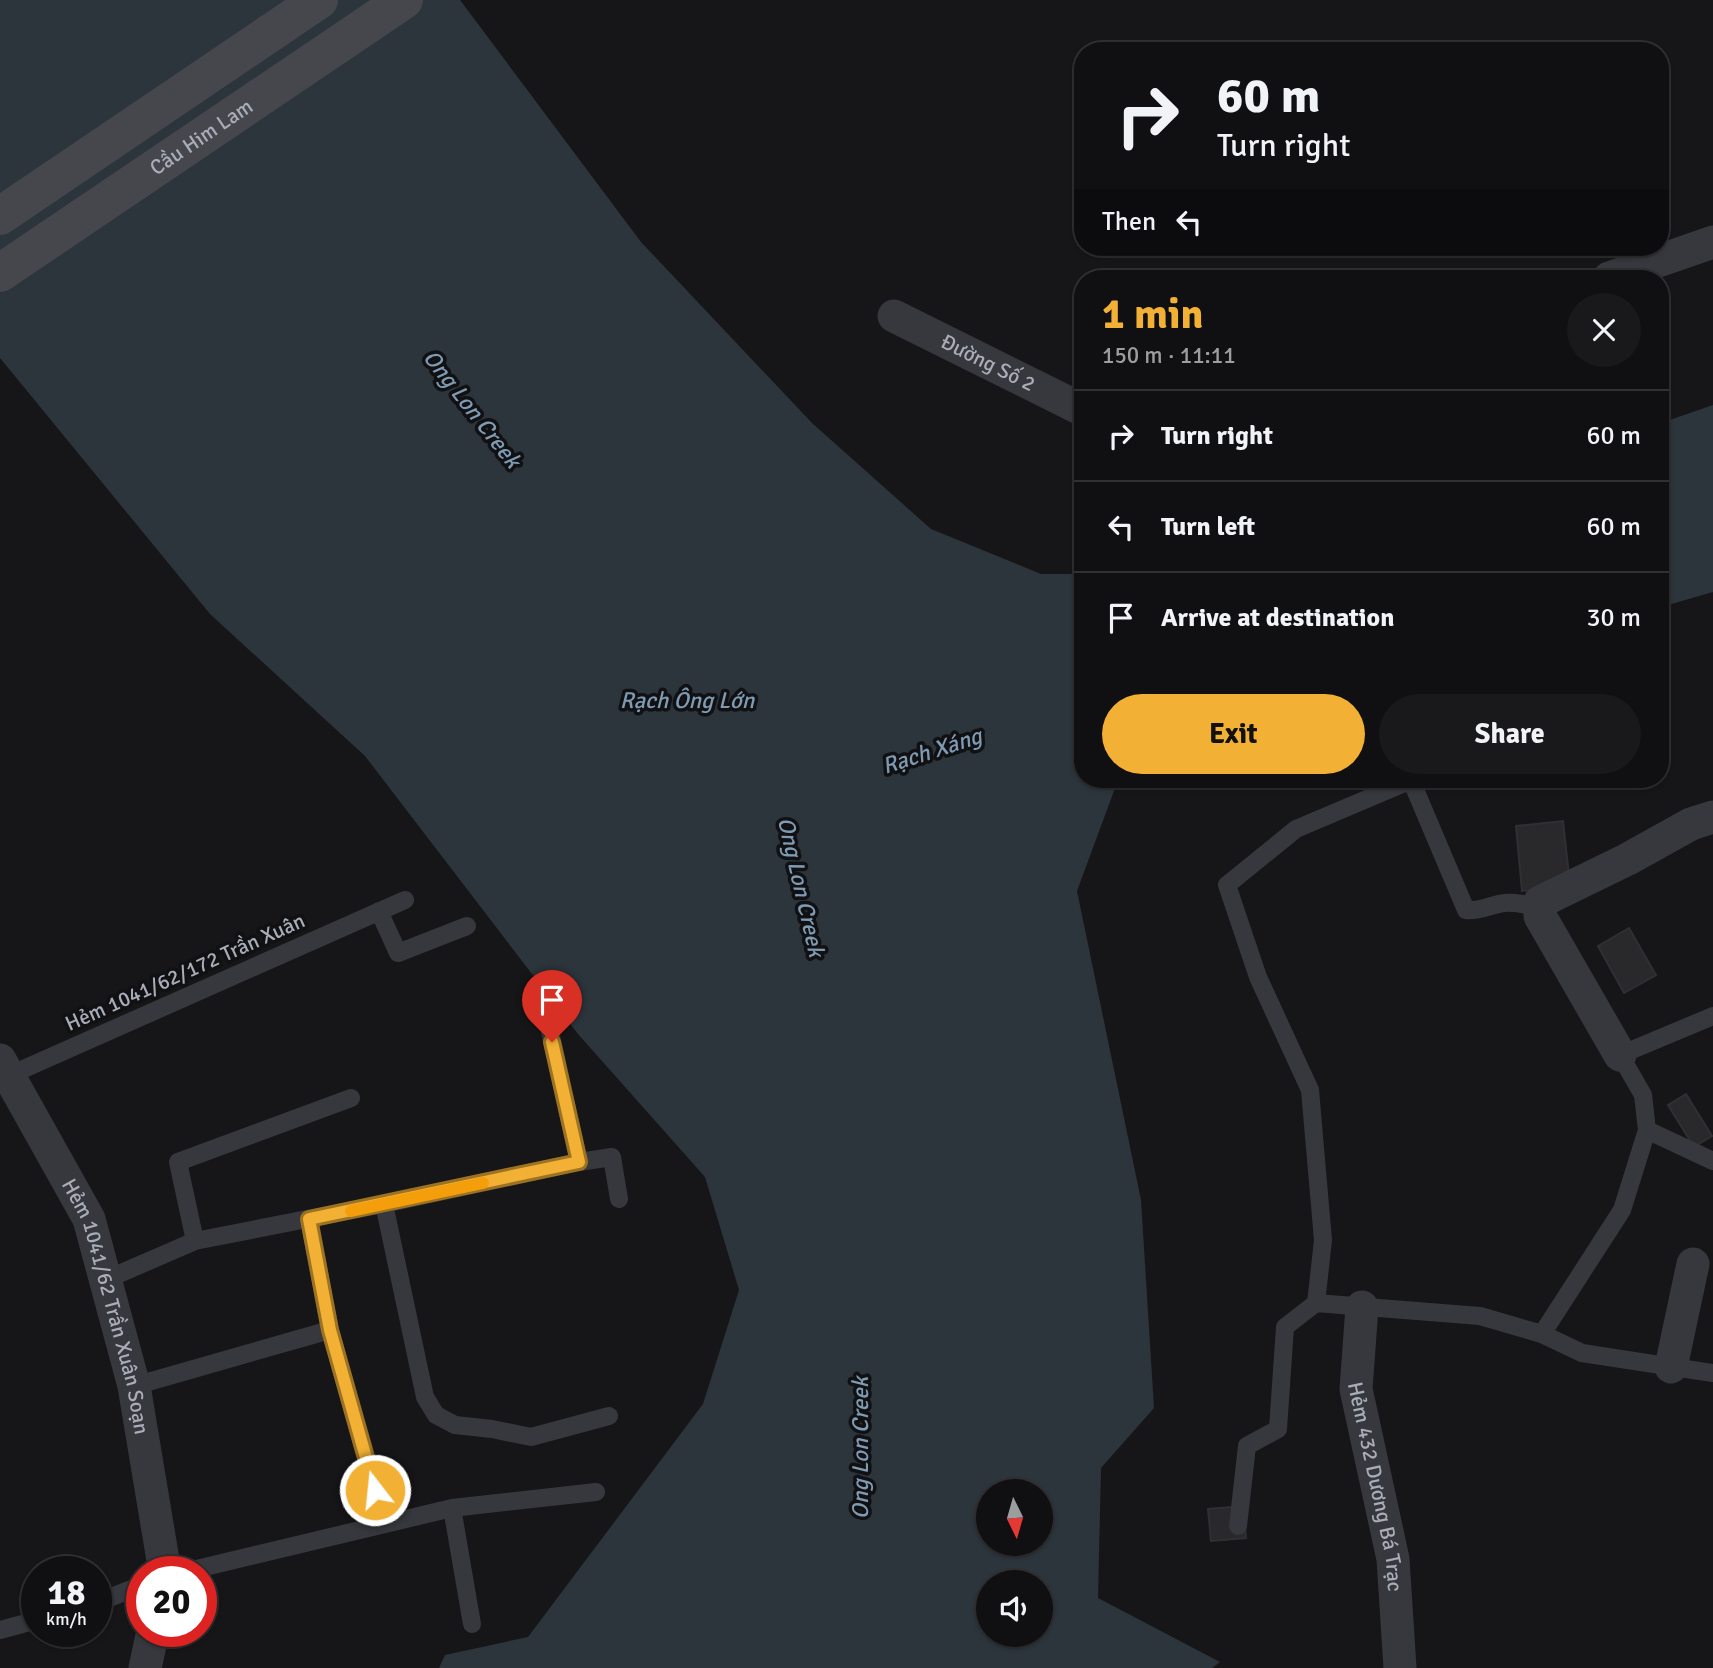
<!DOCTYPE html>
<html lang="en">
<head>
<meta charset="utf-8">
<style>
	:root { --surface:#101012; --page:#19191b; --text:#f1f3f6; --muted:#9c9d9f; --line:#303032; --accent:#f2b134 }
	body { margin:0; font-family:Signika,sans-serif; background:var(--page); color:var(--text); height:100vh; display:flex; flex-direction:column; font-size:26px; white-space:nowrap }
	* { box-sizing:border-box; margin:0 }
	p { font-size:23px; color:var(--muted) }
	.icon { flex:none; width:38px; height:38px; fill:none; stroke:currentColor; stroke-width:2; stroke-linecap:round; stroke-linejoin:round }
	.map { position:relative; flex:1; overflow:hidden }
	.side { position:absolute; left:1074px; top:270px; width:595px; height:518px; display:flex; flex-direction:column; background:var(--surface); border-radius:28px; box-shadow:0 2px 5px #0004,0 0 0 2px var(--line) }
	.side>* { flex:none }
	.guide { position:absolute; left:1074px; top:42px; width:595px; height:214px; border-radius:28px; box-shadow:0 2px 5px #0004,0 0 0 2px var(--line); background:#101012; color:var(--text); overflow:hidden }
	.needle { width:46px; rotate:175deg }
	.controls { position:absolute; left:976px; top:1479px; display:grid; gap:14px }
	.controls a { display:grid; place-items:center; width:77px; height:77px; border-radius:50%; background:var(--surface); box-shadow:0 2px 5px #0004,0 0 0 2px var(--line); font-size:35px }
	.speed { position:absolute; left:21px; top:1556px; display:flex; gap:14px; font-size:35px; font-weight:700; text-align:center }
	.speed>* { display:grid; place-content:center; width:91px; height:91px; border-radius:50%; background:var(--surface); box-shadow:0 2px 5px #0004,0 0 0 2px var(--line); line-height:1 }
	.speed small { font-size:18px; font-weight:400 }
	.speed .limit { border:10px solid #d22; background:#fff; color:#111 }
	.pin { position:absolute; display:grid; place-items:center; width:60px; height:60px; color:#fff; margin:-72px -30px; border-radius:50% 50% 50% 0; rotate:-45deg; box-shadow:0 0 7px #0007 }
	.pin .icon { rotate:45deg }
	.me { position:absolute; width:77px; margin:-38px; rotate:344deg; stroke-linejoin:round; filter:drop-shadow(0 0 5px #0008) }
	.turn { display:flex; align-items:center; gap:24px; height:147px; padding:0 28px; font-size:32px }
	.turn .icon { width:91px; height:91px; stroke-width:2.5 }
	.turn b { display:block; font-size:49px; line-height:60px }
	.then { display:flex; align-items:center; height:66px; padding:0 28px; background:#0003; gap:14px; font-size:26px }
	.round { display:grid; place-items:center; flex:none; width:74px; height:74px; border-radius:37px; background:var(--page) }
	.head { display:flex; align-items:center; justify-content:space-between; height:119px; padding:0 28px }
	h1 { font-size:42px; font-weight:700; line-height:52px; color:var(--accent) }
	.primary-button { display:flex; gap:14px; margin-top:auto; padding:14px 28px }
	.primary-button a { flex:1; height:80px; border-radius:42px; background:var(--accent); color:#111; font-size:28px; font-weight:700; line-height:80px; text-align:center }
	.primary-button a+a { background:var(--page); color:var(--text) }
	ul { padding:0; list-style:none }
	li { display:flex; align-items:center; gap:21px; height:91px; padding:0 28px; border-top:2px solid var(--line) }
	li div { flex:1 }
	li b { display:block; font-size:26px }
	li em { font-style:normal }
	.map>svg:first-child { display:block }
	.water { fill:#2c353c; fill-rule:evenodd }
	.building { fill:#29292c; stroke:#303034; stroke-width:2 }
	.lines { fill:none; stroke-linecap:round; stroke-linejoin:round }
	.service { stroke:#37383d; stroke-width:18 }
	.minor { stroke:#37383d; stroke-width:33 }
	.secondary { stroke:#45474d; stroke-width:38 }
	.route-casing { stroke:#9d7322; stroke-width:18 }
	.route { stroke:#f2b134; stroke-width:12 }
	.slow { stroke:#f59e0b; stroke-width:12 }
	.labels { text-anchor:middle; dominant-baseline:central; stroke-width:7; stroke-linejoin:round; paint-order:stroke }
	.street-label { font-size:21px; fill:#a8adb8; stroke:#111113 }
	.water-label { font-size:23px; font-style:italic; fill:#7f9bb3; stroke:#111113 }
</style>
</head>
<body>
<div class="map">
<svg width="1713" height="1668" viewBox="0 0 1713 1668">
	<rect width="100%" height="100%" fill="#161618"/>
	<path class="water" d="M0 0H460L641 242 812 423 931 529 1041 574H1083V779H1121L1118 780 1077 891 1141 1200 1154 1408 1101 1468 1098 1598 1220 1662 1212 1668H439L445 1655 528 1637 703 1404 739 1290 705 1177 578 1034 365 756 210 614 0 358ZM989 1491H1041V1544H989ZM989 1582H1041V1634H989Z
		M1713 405V592L1661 607V423Z"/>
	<path class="building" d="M1563 821 1570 885 1522 891 1516 826Z
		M1629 928 1656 975 1624 993 1598 946Z
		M1686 1094 1712 1136 1694 1147 1668 1105Z
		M1243 1506 1246 1538 1211 1541 1208 1509Z"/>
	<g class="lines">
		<path class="service" d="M1411 780 1466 910C1479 912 1492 904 1505 903 1517 902 1527 905 1539 908
			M379 911 398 953 467 926
			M547 1018 579 1162 612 1157 619 1199
			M10 1075 405 900
			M1647 1130 1713 1161
			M384 1204 425 1397 436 1415 455 1425 492 1429 531 1437 609 1416
			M309 1219 330 1330 385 1523
			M195 1241 178 1162 351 1098
			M105 1280 195 1241 384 1204 579 1162
			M1316 1303 1323 1240 1310 1090 1258 977 1227 885 1296 829 1414 779
			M1316 1303 1480 1316 1542 1334 1582 1353 1713 1373
			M1542 1334 1622 1210 1647 1130 1643 1095 1620 1055 1713 1016
			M134 1386 330 1330
			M452 1508 472 1624
			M1238 1526 1247 1446 1278 1429 1285 1327 1316 1303
			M184 1572 452 1508 596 1492
			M96 1603 142 1585
			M0 1630 37 1620"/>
		<g class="minor">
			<path d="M1609 278 1713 242"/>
			<path id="s1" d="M894 316 1083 410"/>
			<path d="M1620 1055 1540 916V902L1628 859 1691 824 1713 817"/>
			<path id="s2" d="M0 1060 89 1219 134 1386 165 1572"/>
			<path id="s3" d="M1362 1307 1356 1389 1393 1559 1400 1668"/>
			<path d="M1671 1367 1693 1264"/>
			<path d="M145 1668 153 1631"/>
		</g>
		<g class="secondary">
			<path d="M0 216 319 0"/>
			<path id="s4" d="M0 273 404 0"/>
		</g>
	</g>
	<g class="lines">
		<g class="route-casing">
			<path id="route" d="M375 1490 330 1330 309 1219 579 1162 552 1042"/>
		</g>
		<use href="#route" class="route"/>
		<path class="slow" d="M351 1211 483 1183"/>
	</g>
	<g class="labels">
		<g class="street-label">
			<text stroke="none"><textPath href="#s4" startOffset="243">Cầu Him Lam</textPath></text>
			<text stroke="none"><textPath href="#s1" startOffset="105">Đường Số 2</textPath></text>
			<text transform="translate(185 972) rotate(-24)">Hẻm 1041/62/172 Trần Xuân</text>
			<text stroke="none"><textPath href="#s2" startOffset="271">Hẻm 1041/62 Trần Xuân Soạn</textPath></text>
			<text stroke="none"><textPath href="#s3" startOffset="182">Hẻm 432 Dương Bá Trạc</textPath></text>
		</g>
		<g class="water-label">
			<text transform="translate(472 409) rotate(52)">Ong Lon Creek</text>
			<text x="687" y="700">Rạch Ông Lớn</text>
			<text transform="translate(932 751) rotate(-18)">Rạch Xáng</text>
			<text transform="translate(801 887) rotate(77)">Ong Lon Creek</text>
			<text transform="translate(860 1448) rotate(-90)">Ong Lon Creek</text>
		</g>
	</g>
</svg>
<div class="controls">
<a><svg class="needle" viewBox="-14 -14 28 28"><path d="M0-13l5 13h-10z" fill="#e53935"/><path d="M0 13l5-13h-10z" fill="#9c9d9f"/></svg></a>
<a><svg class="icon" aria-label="sound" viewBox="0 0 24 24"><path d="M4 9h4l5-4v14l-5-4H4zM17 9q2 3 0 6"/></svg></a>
</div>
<div class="speed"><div>18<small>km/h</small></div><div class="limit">20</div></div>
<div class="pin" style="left:552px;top:1042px;background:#d93025"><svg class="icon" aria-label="arrive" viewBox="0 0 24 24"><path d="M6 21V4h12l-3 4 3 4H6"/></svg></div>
<svg class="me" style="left:375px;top:1490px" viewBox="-20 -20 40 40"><circle r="17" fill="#f2b134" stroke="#fff" stroke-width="3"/><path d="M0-11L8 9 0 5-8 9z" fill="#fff"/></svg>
<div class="guide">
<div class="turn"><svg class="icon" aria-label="right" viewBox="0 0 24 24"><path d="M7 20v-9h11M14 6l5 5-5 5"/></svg><div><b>60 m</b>Turn right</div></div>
<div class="then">Then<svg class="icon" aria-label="left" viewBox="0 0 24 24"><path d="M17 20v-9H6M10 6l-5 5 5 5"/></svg></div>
</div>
<section class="side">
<div class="head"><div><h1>1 min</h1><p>150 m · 11:11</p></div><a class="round"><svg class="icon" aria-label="close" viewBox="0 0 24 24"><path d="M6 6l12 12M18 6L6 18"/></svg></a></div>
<ul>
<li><svg class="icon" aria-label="right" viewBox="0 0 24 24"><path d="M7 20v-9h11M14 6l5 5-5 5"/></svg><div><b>Turn right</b></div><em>60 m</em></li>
<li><svg class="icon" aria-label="left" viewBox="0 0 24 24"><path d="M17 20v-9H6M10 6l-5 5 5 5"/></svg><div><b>Turn left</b></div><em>60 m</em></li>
<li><svg class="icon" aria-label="arrive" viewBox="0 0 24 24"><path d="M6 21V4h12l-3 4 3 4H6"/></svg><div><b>Arrive at destination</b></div><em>30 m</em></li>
</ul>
<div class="primary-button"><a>Exit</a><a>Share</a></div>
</section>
</div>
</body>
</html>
